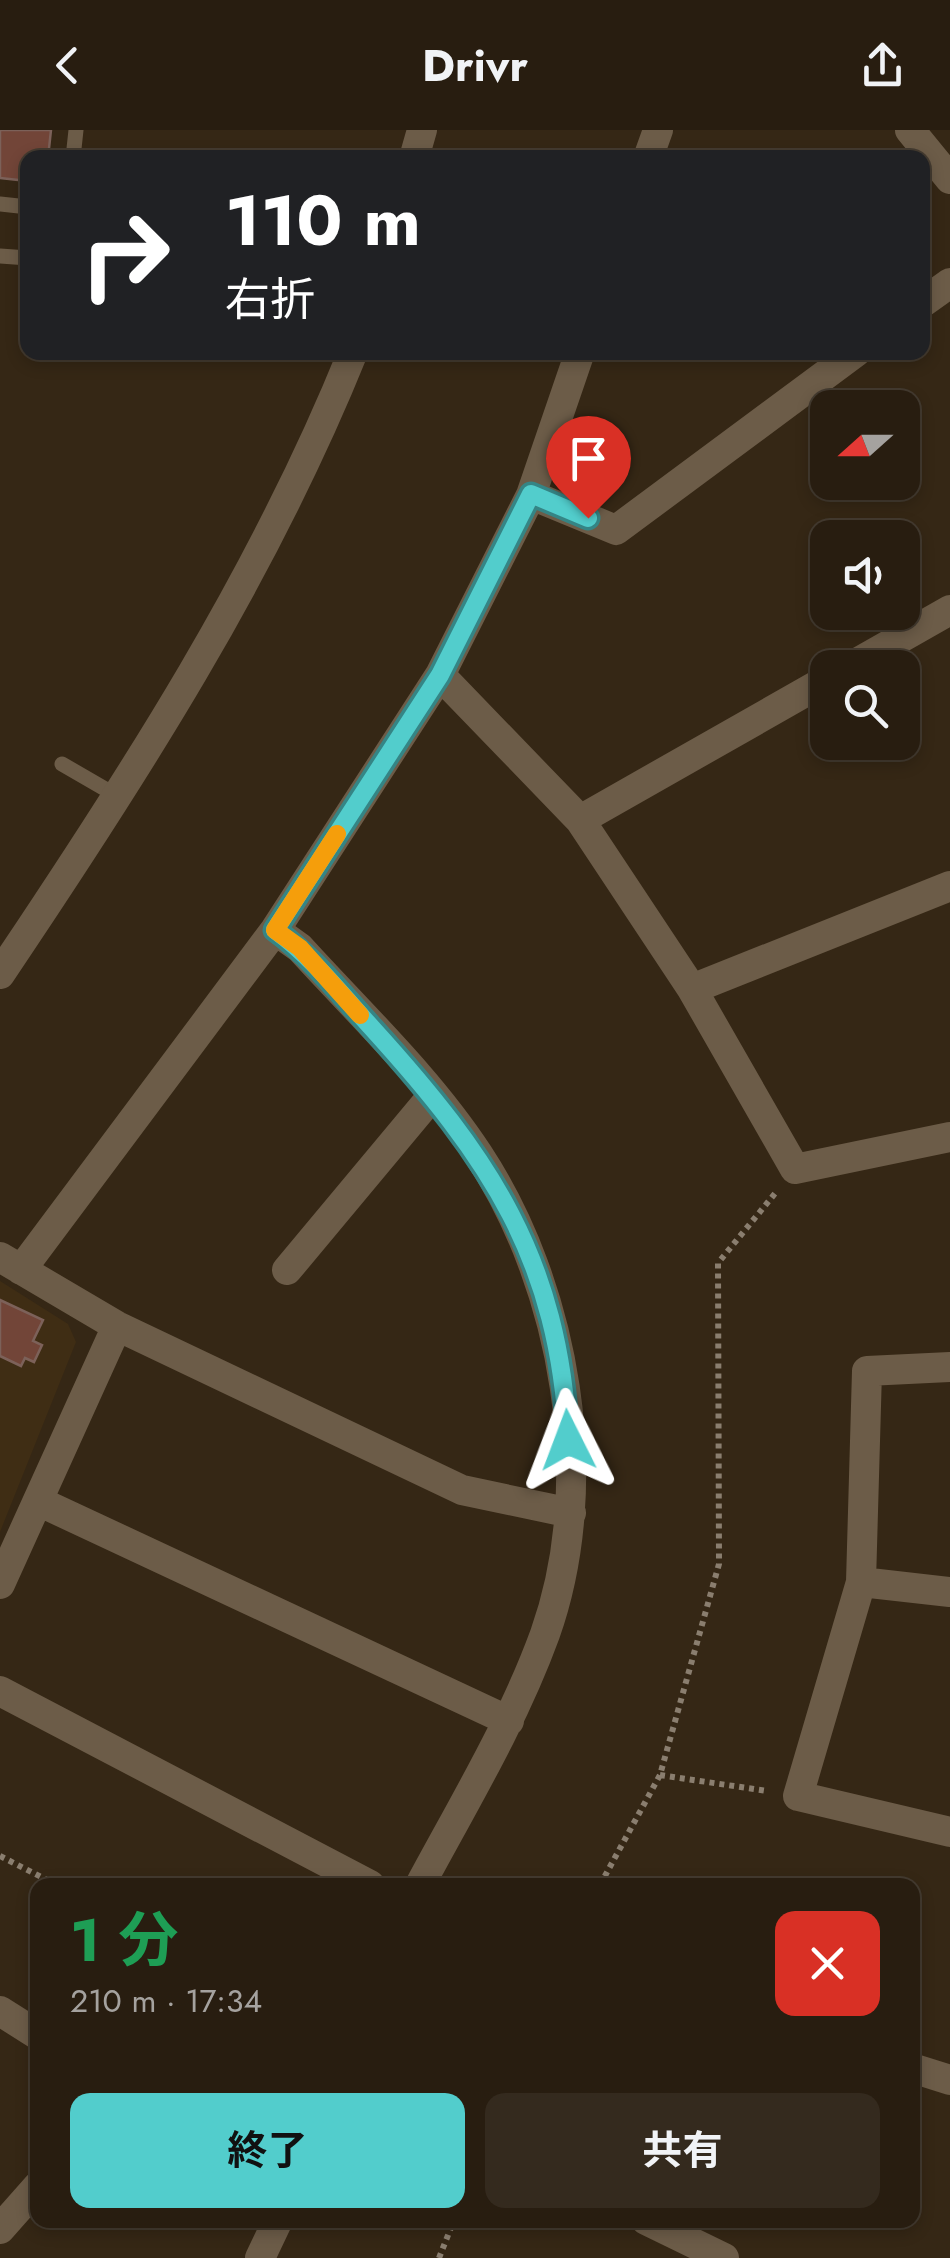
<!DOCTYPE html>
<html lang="ja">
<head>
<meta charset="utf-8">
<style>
	:root { --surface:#281d10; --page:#342a1e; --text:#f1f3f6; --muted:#a5a29f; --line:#443b30; --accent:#52cdcc }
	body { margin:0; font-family:Jost,"Noto Sans JP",sans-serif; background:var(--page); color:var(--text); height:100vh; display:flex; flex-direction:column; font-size:38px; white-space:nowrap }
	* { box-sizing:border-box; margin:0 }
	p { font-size:32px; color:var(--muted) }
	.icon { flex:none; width:55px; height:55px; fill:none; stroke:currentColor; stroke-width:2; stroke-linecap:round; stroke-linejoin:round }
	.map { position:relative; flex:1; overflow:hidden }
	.details { position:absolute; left:30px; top:1748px; width:890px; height:350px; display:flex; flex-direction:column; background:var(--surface); border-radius:20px; box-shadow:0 5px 15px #0003,0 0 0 2px var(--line) }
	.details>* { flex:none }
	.top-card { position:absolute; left:20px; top:20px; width:910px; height:210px; border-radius:20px; box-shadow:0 5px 15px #0003,0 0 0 2px var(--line); background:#202124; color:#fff; overflow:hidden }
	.needle { width:65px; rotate:249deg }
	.controls { position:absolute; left:810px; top:260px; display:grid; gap:20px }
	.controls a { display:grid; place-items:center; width:110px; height:110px; border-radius:20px; background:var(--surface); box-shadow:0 5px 15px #0003,0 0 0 2px var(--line); font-size:50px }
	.pin { position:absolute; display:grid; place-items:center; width:85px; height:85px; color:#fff; margin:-102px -42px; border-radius:50% 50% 50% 0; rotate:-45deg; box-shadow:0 0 10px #0007 }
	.pin .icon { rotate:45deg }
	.me { position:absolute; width:110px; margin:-55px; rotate:357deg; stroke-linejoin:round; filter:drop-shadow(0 0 8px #0008) }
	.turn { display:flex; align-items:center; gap:35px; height:210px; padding:0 40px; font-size:45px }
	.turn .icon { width:130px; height:130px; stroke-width:2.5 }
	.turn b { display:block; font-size:70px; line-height:85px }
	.round { display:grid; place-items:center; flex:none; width:105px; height:105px; border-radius:20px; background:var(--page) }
	.summary { display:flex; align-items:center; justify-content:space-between; height:170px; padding:0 40px }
	h1 { font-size:60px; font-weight:700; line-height:75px; color:#1e9e55 }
	.button { display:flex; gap:20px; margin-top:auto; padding:20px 40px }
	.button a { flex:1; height:115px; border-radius:20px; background:var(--accent); color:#111; font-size:40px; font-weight:700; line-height:115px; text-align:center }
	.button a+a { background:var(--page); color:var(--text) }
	header { display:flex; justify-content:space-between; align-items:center; height:130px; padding:0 40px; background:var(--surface); font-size:45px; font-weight:700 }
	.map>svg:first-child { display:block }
	.built { fill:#3f2d14 }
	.building { fill:#724538; stroke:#7c6159; stroke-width:2.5 }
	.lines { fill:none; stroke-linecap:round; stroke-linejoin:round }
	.path { stroke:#8a7e6f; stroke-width:6; stroke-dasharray:5 5; stroke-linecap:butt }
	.lane { stroke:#6c5c48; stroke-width:15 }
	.street { stroke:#6c5c48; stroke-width:30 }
	.secondary { stroke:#6c5c48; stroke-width:30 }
	.route-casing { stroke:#358585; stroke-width:25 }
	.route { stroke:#52cdcc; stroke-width:18 }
	.slow { stroke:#f59e0b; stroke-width:18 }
</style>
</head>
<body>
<header><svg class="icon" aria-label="back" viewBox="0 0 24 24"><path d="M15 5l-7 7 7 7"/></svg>Drivr<svg class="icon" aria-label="share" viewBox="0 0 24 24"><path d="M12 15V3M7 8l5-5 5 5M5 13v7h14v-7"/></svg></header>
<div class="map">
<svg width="950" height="2128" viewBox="0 0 950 2128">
	<rect width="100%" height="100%" fill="#352715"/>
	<path class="built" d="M0 1151 68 1194 76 1212 0 1402Z"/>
	<path class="building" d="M0 0H51L48 28H28V51L0 48Z
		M0 1170 43 1190 33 1211 42 1215 34 1232 25 1228 21 1236 0 1226Z"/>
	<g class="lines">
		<path class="path" d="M660 1645 767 1661
			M0 1726 57 1755
			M600 1755 660 1645 719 1434 718 1133 777 1061
			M439 2128 454 2090"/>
		<path class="lane" d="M73 28 76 0
			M0 74 28 77
			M0 126 28 128
			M62 634 119 667"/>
		<path class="street" d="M910 0 950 49
			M648 28 658 0
			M922 173 950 153
			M531 365 616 400 856 222
			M848 538 950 480
			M440 545 580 690 692 859 795 1039 950 1007
			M580 690 828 549
			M275 800 300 818C360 884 429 949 478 1024 566 1158 599 1352 545 1504 513 1592 464 1673 420 1755
			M692 859 950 756
			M0 1127 117 1196 462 1360 571 1383
			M21 1140 275 800 440 545 531 365 580 222
			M287 1140 433 965
			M950 1237 867 1241 861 1452 798 1666 950 1702
			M38 1371 509 1591
			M861 1452 950 1462
			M0 1454 117 1196
			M0 1561 370 1755
			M0 1881 38 1905
			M912 1938 950 1950
			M646 2090 724 2128
			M0 2099 38 2056
			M260 2128 278 2090"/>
		<path class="secondary" d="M414 28 422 0
			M0 844C134 645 263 445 353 222"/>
	</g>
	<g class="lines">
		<g class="route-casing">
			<path id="route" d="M568 1310C559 1129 490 1028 372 898 341 864 312 827 275 800L440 545 531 364 588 388"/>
		</g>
		<use href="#route" class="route"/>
		<path class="slow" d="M337 704 275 800 300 818 360 885"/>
	</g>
</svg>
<div class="controls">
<a><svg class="needle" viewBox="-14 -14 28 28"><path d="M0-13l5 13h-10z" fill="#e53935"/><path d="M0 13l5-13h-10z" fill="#a5a29f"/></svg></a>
<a><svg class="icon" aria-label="sound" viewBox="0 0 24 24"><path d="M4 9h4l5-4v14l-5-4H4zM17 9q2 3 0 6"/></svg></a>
<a><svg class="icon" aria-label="search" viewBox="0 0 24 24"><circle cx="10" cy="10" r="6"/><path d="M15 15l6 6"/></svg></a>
</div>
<div class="pin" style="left:588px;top:388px;background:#d93025"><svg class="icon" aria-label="arrive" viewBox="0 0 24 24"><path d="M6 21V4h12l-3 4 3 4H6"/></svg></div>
<svg class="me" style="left:568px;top:1310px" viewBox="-20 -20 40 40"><path d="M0-17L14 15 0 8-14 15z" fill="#52cdcc" stroke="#fff" stroke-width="4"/></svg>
<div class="top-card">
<div class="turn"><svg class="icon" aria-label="right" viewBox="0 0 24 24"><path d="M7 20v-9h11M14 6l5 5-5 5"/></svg><div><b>110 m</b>右折</div></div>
</div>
<section class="details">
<div class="summary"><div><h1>1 分</h1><p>210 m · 17:34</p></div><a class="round" style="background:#d93025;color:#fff"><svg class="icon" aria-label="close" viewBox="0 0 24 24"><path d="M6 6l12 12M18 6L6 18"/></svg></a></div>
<div class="button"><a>終了</a><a>共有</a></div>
</section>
</div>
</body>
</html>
